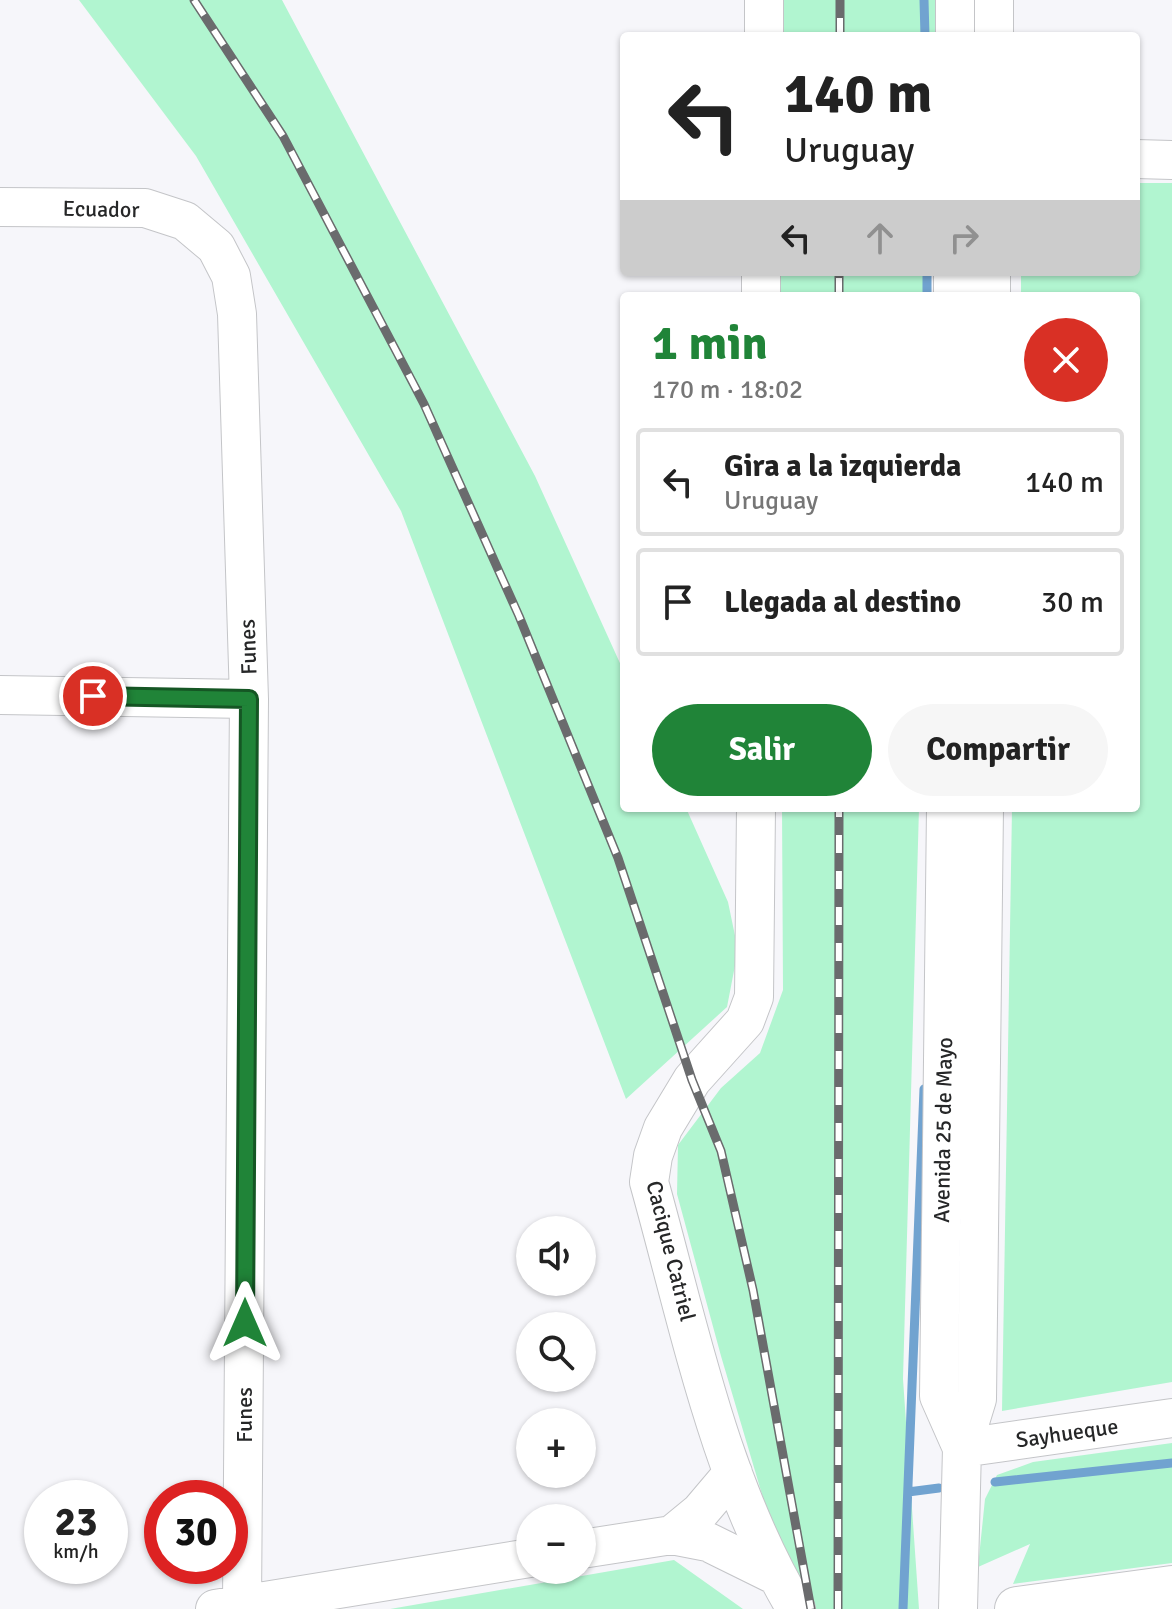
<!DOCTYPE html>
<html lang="es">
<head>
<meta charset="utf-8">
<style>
	:root { --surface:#fff; --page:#f6f6f6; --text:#222; --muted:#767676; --line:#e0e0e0; --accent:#208438 }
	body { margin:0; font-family:Signika,sans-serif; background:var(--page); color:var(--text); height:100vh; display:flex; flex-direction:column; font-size:30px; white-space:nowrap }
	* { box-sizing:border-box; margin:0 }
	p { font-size:26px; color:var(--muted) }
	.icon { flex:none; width:44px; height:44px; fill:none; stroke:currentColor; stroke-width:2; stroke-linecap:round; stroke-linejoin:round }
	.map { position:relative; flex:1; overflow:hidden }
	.panel { position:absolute; left:620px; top:292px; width:520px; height:520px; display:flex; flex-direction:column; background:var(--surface); border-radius:8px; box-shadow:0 2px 6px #0004 }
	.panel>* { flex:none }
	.guide { position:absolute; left:620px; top:32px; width:520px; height:244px; border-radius:8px; box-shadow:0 2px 6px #0004; background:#fff; color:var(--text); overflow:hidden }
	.buttons { position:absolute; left:516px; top:1216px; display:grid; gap:16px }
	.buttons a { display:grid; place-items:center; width:80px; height:80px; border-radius:50%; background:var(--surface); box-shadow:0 2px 6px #0004; font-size:40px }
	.speed { position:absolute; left:24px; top:1480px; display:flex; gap:16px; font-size:40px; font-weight:700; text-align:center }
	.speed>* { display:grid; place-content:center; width:104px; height:104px; border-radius:50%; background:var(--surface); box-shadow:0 2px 6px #0004; line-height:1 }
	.speed small { font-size:20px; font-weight:400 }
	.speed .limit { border:12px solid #d22; background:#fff; color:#111 }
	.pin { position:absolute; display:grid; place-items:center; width:68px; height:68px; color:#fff; margin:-34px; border:4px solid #fff; border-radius:50%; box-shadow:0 2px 8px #0007 }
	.me { position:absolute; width:88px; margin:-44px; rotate:0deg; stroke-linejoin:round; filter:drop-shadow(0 0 6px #0008) }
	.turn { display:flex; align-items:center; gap:28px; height:168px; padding:0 32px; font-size:36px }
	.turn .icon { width:104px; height:104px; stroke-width:2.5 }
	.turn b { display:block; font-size:56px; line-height:68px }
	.lanes { display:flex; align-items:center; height:76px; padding:0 32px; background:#0003; justify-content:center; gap:40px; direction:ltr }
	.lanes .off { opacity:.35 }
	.round { display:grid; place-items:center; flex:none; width:84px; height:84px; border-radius:42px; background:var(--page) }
	.head { display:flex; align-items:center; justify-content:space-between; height:136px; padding:0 32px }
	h1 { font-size:48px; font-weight:700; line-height:60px; color:var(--accent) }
	.button { display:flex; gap:16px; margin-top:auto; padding:16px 32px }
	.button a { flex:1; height:92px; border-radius:48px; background:var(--accent); color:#fff; font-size:32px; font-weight:700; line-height:92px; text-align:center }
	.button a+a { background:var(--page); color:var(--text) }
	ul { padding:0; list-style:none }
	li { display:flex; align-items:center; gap:24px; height:108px; margin:0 16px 12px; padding:0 16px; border:4px solid var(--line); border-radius:8px }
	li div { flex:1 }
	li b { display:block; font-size:30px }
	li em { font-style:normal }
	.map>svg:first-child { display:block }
	.green { fill:#b1f5d0 }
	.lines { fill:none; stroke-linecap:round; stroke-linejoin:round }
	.stream { stroke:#71a3d0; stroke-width:9 }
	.minor-casing { stroke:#c4c5c8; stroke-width:40 }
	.highway-casing { stroke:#c4c5c8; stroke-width:46 }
	.minor { stroke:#fff; stroke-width:38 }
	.highway { stroke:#fff; stroke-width:44 }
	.rail-casing { stroke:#6a6b6d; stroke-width:9 }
	.rail { stroke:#fff; stroke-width:6; stroke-dasharray:18; stroke-linecap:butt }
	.route-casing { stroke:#155624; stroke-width:20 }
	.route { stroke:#208438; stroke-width:14 }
	.labels { text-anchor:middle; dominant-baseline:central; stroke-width:6; stroke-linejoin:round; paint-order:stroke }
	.street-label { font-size:22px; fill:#262728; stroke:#fff }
</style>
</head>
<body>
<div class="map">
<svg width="1172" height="1609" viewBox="0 0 1172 1609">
	<rect width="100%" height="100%" fill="#f6f6fa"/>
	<path class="green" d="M79 0H282L535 476 624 672V808H686L728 902 738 950 727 1007 626 1099 401 511 196 156Z
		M778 0H936V36H778Z
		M1136 183H1172V1382L1002 1411 1012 808H1136V296H1021V272H1136Z
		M779 272H931V296H779Z
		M782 808H919L903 1379 919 1609H804L777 1545 721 1356 677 1194 678 1145 721 1088 760 1053 783 990Z
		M1172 1443V1563L1013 1584 1030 1544 978 1567 985 1499 997 1475 1033 1462Z
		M674 1560 743 1609H390Z"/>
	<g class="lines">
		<path class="stream" d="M924 0 925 36
			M927 272V296
			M995 1482 1172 1463
			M908 1492 939 1488
			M903 1609 924 1089"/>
		<g class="minor-casing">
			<path id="minor" d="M764 36V0
				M955 36V0
				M994 36V0
				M1136 159 1172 160
				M0 207 145 208 185 221 216 247 231 276 237 314 249 699 242 1604
				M761 296V272
				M953 296V272
				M991 296V272
				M0 695 249 699
				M756 808 754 997 745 1021 692 1080 663 1128 653 1156 649 1182C689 1325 719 1480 796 1609
				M946 808 939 1396 962 1448
				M962 1448 1172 1418
				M672 1535 700 1512 733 1473
				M582 1549 672 1535 708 1542 775 1575
				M215 1609 530 1558
				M958 1609 962 1448 977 1399 984 808"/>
		</g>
		<g class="highway-casing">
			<path id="highway" d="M1017 1609 1172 1588"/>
		</g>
		<use href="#minor" class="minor"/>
		<use href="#highway" class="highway"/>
		<g class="rail-casing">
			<path id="rail" d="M194 0 283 136 424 404 519 616 618 858 692 1080 721 1151 753 1290 811 1609
				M840 36V0
				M839 296V272
				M838 1609 839 808"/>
		</g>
		<use href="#rail" class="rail"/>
	</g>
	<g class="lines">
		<g class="route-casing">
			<path id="route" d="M93 696 249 699 245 1323"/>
		</g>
		<use href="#route" class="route"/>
	</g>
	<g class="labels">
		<g class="street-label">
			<text transform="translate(101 209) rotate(1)">Ecuador</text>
			<text transform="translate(248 647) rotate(-92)">Funes</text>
			<text transform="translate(943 1130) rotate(-89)">Avenida 25 de Mayo</text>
			<text transform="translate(671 1251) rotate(76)">Cacique Catriel</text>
			<text transform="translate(244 1415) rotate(-90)">Funes</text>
			<text transform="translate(1067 1433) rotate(-8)">Sayhueque</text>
		</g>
	</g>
</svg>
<div class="buttons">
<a><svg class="icon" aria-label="sound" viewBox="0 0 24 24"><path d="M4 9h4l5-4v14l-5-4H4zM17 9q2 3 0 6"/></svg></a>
<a><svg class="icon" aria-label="search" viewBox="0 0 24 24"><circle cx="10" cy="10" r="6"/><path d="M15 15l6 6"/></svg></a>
<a>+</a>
<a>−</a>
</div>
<div class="speed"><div>23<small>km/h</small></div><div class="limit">30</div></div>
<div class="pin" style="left:93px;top:696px;background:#d93025"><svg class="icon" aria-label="arrive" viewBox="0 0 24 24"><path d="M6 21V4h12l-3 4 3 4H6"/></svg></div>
<svg class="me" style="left:245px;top:1323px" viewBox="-20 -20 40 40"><path d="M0-17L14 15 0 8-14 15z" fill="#208438" stroke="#fff" stroke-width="4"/></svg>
<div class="guide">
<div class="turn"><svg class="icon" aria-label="left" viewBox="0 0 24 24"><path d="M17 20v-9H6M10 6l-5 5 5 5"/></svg><div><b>140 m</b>Uruguay</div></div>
<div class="lanes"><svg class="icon" aria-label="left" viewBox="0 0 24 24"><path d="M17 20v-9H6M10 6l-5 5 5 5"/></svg><svg class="icon off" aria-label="ahead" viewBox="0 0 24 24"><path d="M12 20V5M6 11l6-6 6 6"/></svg><svg class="icon off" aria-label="right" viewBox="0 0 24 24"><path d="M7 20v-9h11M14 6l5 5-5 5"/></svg></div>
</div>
<section class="panel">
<div class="head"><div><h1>1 min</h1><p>170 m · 18:02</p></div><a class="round" style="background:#d93025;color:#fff"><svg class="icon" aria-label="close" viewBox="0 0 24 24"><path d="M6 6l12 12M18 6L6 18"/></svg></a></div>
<ul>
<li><svg class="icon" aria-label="left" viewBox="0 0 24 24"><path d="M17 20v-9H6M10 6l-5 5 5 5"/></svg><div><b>Gira a la izquierda</b><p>Uruguay</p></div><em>140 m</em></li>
<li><svg class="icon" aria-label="arrive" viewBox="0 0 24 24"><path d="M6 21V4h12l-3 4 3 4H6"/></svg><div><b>Llegada al destino</b></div><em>30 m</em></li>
</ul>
<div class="button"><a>Salir</a><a>Compartir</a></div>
</section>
</div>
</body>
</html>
